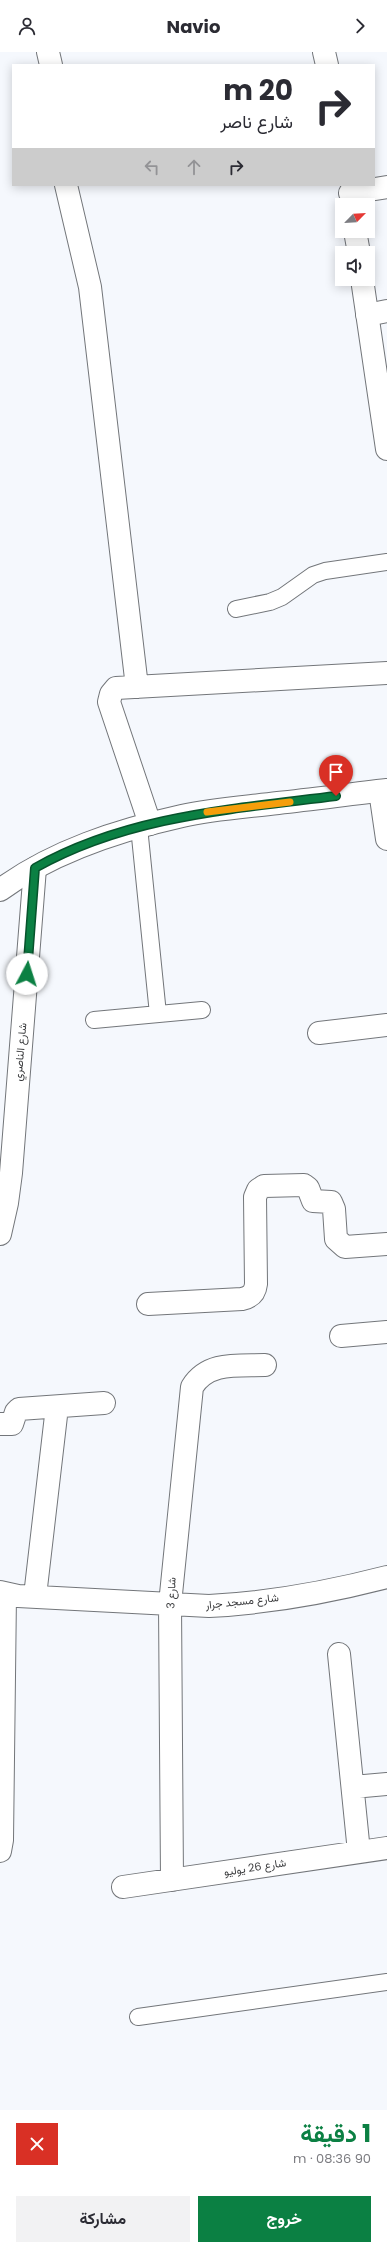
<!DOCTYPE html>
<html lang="ar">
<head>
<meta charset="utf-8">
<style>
	:root { --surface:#fff; --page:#f2f2f3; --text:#2b2b33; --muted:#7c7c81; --accent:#0b8043 }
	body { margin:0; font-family:Poppins,Vazirmatn,sans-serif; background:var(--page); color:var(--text); direction:rtl; height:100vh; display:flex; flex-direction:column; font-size:15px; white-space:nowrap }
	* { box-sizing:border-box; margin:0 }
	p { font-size:13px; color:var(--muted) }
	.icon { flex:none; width:22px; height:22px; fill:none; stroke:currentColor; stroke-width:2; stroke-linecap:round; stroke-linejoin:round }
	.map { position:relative; height:2058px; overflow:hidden; direction:ltr }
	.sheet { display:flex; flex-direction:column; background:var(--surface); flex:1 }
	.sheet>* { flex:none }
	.banner { position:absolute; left:12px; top:12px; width:363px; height:122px; border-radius:0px; box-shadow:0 2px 10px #0003; direction:rtl; background:#fff; color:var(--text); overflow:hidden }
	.needle { width:26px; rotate:66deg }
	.fabs { position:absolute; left:335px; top:146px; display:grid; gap:8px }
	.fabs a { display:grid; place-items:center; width:40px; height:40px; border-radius:0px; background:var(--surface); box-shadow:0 2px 10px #0003; font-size:20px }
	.pin { position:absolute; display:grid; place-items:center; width:34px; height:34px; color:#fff; margin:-41px -17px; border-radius:50% 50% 50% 0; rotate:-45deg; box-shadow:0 0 4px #0007 }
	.pin .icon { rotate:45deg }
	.me { position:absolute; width:44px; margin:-22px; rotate:5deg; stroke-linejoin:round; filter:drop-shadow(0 0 3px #0008) }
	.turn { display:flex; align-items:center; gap:14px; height:84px; padding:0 16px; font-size:18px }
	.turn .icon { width:52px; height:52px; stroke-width:2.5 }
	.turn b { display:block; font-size:28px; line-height:34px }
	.lanes { display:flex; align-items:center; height:38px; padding:0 16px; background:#0003; justify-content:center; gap:20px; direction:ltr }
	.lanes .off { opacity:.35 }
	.round { display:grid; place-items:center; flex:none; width:42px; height:42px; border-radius:0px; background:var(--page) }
	.headline { display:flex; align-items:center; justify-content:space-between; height:68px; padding:0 16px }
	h1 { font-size:24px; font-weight:700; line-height:30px; color:var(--accent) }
	.cta { display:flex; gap:8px; margin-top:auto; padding:8px 16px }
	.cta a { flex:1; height:46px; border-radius:0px; background:var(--accent); color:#fff; font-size:16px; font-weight:700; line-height:46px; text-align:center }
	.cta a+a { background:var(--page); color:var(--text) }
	header { display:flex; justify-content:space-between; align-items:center; height:52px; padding:0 16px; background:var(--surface); font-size:18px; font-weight:700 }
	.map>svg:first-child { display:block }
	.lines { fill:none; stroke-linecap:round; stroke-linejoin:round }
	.lane-casing { stroke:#73767a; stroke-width:18 }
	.street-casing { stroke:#73767a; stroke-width:24 }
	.secondary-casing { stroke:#73767a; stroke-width:24 }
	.lane { stroke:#fff; stroke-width:16 }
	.street { stroke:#fff; stroke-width:22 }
	.secondary { stroke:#fff; stroke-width:22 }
	.route-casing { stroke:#07532c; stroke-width:10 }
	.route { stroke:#0b8043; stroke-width:7 }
	.slow { stroke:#f59e0b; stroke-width:7 }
	.labels { text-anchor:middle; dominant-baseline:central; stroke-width:4; stroke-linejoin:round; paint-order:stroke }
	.street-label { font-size:11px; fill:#393a3c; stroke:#fff }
</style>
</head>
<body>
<header><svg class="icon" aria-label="forward" viewBox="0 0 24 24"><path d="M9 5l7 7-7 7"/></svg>Navio<svg class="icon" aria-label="person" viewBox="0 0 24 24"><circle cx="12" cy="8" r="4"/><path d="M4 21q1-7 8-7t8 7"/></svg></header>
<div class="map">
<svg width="387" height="2058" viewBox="0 0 387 2058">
	<rect width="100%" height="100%" fill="#f5f8fd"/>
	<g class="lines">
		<g class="lane-casing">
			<path id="lane" d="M236 557 270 550 282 545 313 523 325 519 387 510
				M139 775 158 962
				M94 968 202 958
				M138 1965 387 1930"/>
		</g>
		<g class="street-casing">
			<path id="street" d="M48 0 51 13
				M324 0 327 13
				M66 133 90 235 137 635
				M350 141 387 135
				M355 179 359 201
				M362 227 387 397
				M367 263 387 259
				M380 739 387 787
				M150 772 109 650 111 642 116 636 387 621
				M319 981 387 973
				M0 1182 7 1151 11 1121 35 816
				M148 1252 242 1247C251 1245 255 1241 256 1232L255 1145 258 1138 264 1134 304 1133 308 1136 313 1149 331 1150 334 1157 336 1187 345 1195 387 1192
				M341 1284 387 1280
				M0 1372H12L16 1360 19 1357 104 1351
				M0 1540 18 1544 209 1554C269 1551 329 1540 387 1525
				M35 1544 57 1355
				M339 1602 359 1800
				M353 1735 387 1732
				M0 1799 2 1788 5 1542
				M172 1828 170 1552 192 1335C208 1309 238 1314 265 1313
				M123 1835 387 1796"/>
		</g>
		<g class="secondary-casing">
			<path id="secondary" d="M0 838C53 799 119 778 182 764 213 757 246 755 278 751 315 747 351 742 387 738"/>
		</g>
		<use href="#lane" class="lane"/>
		<use href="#street" class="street"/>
		<use href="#secondary" class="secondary"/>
	</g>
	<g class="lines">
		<g class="route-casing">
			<path id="route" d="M27 922 35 816C127 764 233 757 336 744"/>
		</g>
		<use href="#route" class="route"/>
		<path class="slow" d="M207 760 290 750"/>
	</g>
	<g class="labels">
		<g class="street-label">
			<text transform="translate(20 1000) rotate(-85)">شارع الناصري</text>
			<text transform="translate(171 1541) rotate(-87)">شارع 3</text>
			<text transform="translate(242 1549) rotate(-6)">شارع مسجد جرار</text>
			<text transform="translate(255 1815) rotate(-9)">شارع 26 يوليو</text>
		</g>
	</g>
</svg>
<div class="fabs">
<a><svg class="needle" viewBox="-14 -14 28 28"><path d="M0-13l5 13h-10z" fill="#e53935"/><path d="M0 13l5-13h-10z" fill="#7c7c81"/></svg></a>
<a><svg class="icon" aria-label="sound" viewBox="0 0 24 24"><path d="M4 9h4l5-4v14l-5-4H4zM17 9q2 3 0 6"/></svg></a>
</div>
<div class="pin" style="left:336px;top:744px;background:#d93025"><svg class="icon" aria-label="arrive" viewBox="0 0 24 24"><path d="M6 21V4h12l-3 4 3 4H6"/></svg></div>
<svg class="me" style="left:27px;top:922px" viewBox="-20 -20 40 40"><circle r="19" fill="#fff"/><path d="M0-13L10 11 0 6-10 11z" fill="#0b8043"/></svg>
<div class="banner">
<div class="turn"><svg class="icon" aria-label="right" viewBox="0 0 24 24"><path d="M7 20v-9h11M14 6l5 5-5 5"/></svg><div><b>20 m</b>شارع ناصر</div></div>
<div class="lanes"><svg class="icon off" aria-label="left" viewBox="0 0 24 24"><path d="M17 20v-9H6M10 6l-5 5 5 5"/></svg><svg class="icon off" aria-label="ahead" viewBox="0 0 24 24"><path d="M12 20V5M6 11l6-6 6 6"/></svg><svg class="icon" aria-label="right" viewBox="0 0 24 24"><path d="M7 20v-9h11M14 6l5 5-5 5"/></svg></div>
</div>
</div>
<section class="sheet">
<div class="headline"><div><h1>1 دقيقة</h1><p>90 m · 08:36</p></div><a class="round" style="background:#d93025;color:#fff"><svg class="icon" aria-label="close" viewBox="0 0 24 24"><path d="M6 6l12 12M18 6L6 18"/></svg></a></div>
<div class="cta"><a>خروج</a><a>مشاركة</a></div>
</section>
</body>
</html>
